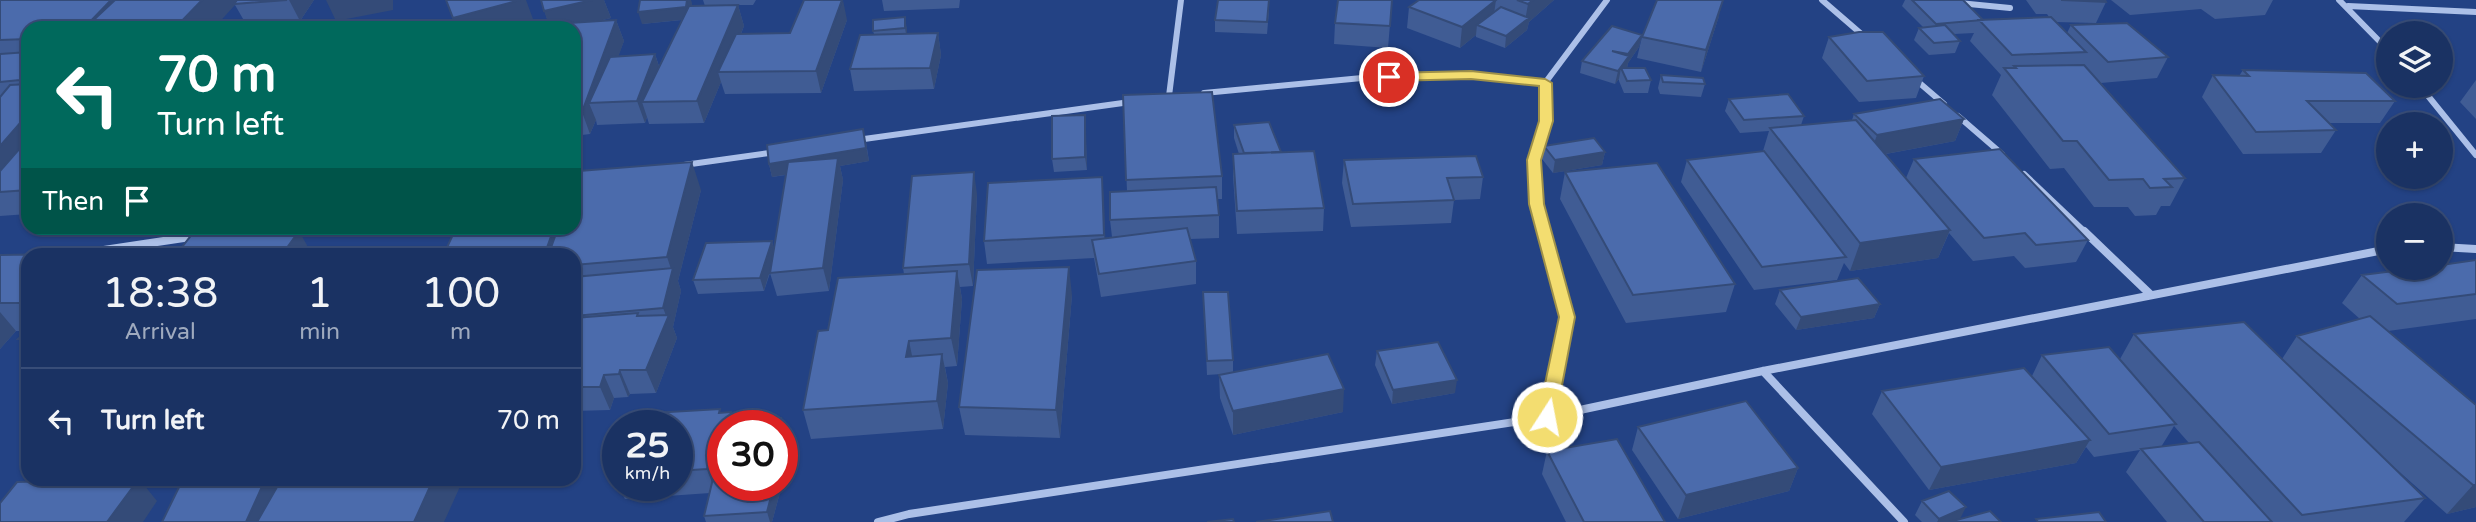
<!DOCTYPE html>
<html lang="en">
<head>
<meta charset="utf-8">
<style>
	:root { --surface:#1a3263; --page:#233a69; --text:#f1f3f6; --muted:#9faabe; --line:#384d78 }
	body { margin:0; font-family:"Varela Round",sans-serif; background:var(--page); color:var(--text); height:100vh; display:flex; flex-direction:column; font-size:26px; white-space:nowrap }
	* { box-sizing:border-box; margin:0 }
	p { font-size:23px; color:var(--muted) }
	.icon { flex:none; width:38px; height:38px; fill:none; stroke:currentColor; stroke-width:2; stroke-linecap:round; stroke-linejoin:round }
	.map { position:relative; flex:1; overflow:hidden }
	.side { position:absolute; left:21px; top:248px; width:560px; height:238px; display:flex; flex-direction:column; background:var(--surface); border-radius:21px; box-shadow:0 2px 5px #0004,0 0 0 2px var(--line) }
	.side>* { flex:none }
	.banner { position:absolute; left:21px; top:21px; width:560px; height:214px; border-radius:21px; box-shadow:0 2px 5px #0004,0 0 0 2px var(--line); background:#00695c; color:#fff; overflow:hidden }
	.buttons { position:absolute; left:2376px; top:21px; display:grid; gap:14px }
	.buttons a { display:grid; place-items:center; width:77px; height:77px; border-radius:50%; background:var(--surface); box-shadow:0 2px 5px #0004,0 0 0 2px var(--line); font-size:35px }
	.speed { position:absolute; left:602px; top:410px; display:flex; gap:14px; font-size:35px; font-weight:700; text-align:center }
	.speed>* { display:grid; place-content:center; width:91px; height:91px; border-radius:50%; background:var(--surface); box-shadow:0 2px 5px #0004,0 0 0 2px var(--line); line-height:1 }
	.speed small { font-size:18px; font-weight:400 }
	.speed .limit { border:10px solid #d22; background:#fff; color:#111 }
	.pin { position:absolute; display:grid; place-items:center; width:60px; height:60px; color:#fff; margin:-30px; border:4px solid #fff; border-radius:50%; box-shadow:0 2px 7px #0007 }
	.me { position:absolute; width:77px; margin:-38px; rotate:11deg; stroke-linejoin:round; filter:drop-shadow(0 0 5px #0008) }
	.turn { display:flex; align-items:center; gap:24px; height:147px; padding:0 21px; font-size:32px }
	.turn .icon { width:91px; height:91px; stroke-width:2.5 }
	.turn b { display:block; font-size:49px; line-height:60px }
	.then { display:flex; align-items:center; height:66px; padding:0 21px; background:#0003; gap:14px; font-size:26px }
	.eta { display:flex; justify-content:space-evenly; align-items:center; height:119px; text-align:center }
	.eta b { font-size:42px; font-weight:600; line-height:49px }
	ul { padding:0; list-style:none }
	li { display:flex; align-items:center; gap:21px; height:105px; padding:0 21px; border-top:2px solid var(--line) }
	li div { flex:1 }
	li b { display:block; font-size:26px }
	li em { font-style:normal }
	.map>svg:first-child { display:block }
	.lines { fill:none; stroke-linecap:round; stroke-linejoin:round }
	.street-far1 { stroke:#acc0e8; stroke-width:6 }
	.street { stroke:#acc0e8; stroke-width:8 }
	.wall { fill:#405c94; fill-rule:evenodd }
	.shaded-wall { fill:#344b78 }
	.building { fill:#4b6bac; stroke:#344b78; stroke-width:2 }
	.route { fill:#f3dd70; stroke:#9e9049; stroke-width:2 }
</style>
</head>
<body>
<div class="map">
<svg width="2476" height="522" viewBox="0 0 2476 522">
	<rect width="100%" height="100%" fill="#234284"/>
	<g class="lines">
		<path class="street-far1" d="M1822 0 1866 38
			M2339 0 2389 51
			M1959 3 2010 8
			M2348 6 2476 12
			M1916 80 1944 104
			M2420 86 2476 155
			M1204 93 1362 78 1470 75 1545 83
			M1169 96 1181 0
			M1958 116 2002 154
			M857 140 1130 102
			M684 165 776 152
			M2024 174 2086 233
			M218 233 257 228
			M1544 233 1536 204 1534 160 1546 121 1545 83 1607 0"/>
		<path class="street" d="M1544 231 1567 317 1547 417
			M2084 231 2151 295
			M212 234 231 231
			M2441 247 2476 249
			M64 256 197 236
			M1763 371 1904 522
			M878 522 909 514 1547 417 1763 371 2389 249"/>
	</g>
	<path class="wall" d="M0 0H314L300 21 246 24 235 5 28 28V214L0 216Z
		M541 0H604L611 18 599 21 616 20 624 41 618 56 655 54 659 66 682 20 642 24 692 3 691 6H705L703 0H756L753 5H738L744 26 741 34 790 33 847 20 821 93 725 94 721 82 704 123 649 124 647 117 645 123 597 125 596 120 590 134 574 136V28H550Z
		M882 0H960L959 8 884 11Z
		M1392 0 1388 48 1334 44 1335 23Z
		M1419 0H1554L1529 22 1527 30 1505 48 1476 37V35L1460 48 1407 28 1409 7Z
		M1905 0H1963L1983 20 2049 17 2047 14H2036L2026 0H2105L2106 2 2096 23 2055 22 2067 33 2071 25 2168 57 2157 78 2101 83 2185 178 2170 206H2161L2156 215 2135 216 2128 207H2094L2064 168 2050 169 1992 95 2001 75 1970 41 1974 33 1954 34 1960 41 1955 53 1929 55 1914 40 1919 28 1923 27 1902 6Z
		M2111 0H2273L2265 15 2215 19 2201 9 2130 15Z
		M1269 11 1267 34 1215 32V20Z
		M1719 16 1701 72 1637 58 1642 37Z
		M905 17 907 34 938 33 941 55 934 89 854 91 850 69 874 34 873 31Z
		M1642 35 1639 47 1628 63 1627 68 1651 80 1648 93H1624L1619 81V79L1615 84 1580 73 1582 61Z
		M1829 37 1924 76 1916 98 1859 102 1822 58Z
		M2243 70 2395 101 2380 123H2329L2336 130 2321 153 2243 154 2202 97 2213 75 2239 76Z
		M1661 75 1705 84 1701 97 1660 94 1658 88Z
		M2476 80V119L2460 102Z
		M1123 95 1222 176V199H1217L1219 215V238L1190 239 1196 261V284L1101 297 1094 258 987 264 984 241 1102 177 1105 238 1112 237 1110 220 1127 191Z
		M1729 99 1804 116 1801 125 1852 120 1854 114 1964 119 1955 141 1886 154 1906 178 1914 159 2088 240 2076 262 2025 268 2014 256 1973 261 1949 233 1938 258 1850 271 1844 263 1837 280 1754 290 1681 182 1687 160 1763 151 1769 131 1740 133 1725 111Z
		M1085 115 1087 170 1054 172 1052 159Z
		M1234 125 1281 152 1324 208 1323 231 1237 234 1233 176V154H1239L1234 138Z
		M866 142 869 161 840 166 843 180 829 291 777 296 770 273 764 291 698 294 693 280 772 241 774 249 786 175 772 177 769 164Z
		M1544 146 1605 152 1602 165 1553 173 1542 159Z
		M1344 160 1483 177 1480 199 1454 200 1451 223 1351 227 1342 183Z
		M1565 172 1735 284 1726 312 1626 323 1560 199Z
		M701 190 678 281 681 291 673 327 677 338 656 393 630 394 628 397 614 398 610 410 574 411V256Z
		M977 194 973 286 960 287 962 299 957 366 945 367 948 383 943 429 811 439 803 410 828 330 904 274 903 268Z
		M171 252 173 256H28V351L18 339 26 331H16L0 349V255Z
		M2476 260V319L2388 331 2476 405V507L2447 514 2378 453 2425 498 2404 522H2167L2126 472 2140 450 2094 457 2086 447 2076 463 1929 490 1872 414 1882 391 2032 376 2042 355 2120 359 2134 334 2282 359 2297 336 2360 319 2342 303 2362 275ZM2174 426 2189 443 2161 447Z
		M1780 290 1880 304 1874 318 1796 330 1775 304Z
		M1072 295 1060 438 965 435 959 407Z
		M1204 306 1233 360V372L1343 412 1233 435 1220 398 1219 375 1222 374 1207 375Z
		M1377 351 1455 393 1392 404 1375 365Z
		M721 413 734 421 781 418 788 441 782 425H723V485H782L772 522H706L704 516 710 493 625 499 618 485H677V425Z
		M1638 427 1798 468 1789 491 1678 519 1632 450Z
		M1547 451 1665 522H1566L1542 474Z
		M1922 501 1960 519 2001 522H1922L1915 515Z"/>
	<path class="shaded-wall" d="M111 0H143L84 28Z
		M202 0H240L234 4 235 5 214 28H175Z
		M289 0H314L300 21Z
		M326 0H393V10L336 21Z
		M520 0H526L533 19 502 28H458L453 18Z
		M592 0H604L611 18 569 28H550L544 11Z
		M687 0H691L692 3 690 19 642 24 638 12Z
		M843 0 847 20 821 93 816 71Z
		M1496 0 1493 21 1477 25 1476 35 1460 48 1462 27Z
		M1533 0H1554L1529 22 1527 30 1505 48 1506 36 1525 21 1528 4Z
		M1723 0 1719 16 1701 72 1706 50Z
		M738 5 744 26 725 72H718L721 82 704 123 697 101Z
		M905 17 907 29V40L905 28Z
		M616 20 624 41 602 102 589 103 596 120 590 134 582 112Z
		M938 33 941 55 934 89 930 68Z
		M1642 35 1639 47 1628 63 1627 68H1621L1619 79 1615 84 1618 71 1627 59 1628 54Z
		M655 54 662 76 642 102 647 117 645 123 637 101Z
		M28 71V93L20 80Z
		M28 114V154L0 187V146Z
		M1085 115 1086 128 1087 170 1085 157Z
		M1964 119 1955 141 1869 157 1877 135Z
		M863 129 869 161 840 166 843 180 829 291 823 268 837 166 772 177 769 164Z
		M1605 152 1602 165 1553 173 1555 160Z
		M692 162 701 190 678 281 681 291 673 327 677 338 656 393 646 370 667 318 663 308 672 272 667 257Z
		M974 172 977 194 973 286 969 264Z
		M1102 177 1104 199 1106 257 1104 235Z
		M554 228H574L565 256H544Z
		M1950 230 1938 258 1850 271 1860 243Z
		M299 231 313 256H281Z
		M772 241 775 254 764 291 760 278Z
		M1069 267 1072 295 1060 438 1056 410Z
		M957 271 962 299 957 366 951 338Z
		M1880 304 1874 318 1796 330 1801 317Z
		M0 312 16 331 0 349Z
		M909 341 915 370 906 357Z
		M942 354 948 383 943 429 937 401Z
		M620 370 630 394 628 397 619 374Z
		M604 375 614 398 610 410 600 387Z
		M1457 380 1455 393 1392 404 1393 390Z
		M1344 389 1343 412 1233 435V411Z
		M781 418 788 441 782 469V425H779Z
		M2090 440 2076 463 1929 490 1941 467Z
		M719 451 723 461V469L718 456Z
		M711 456 720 480 716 493 707 469Z
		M1798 468 1789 491 1678 519 1686 495Z
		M138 480H140L157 501 143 522H107Z
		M265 480H276L286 493 273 522H246Z
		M433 480H463L444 522H414Z
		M774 485H782L772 522H770L767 512Z
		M2473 485H2476V507L2447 514Z
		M1966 507 1959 521 1957 522H1937L1939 519Z"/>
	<path class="building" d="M0 0H111L84 28H28V39L0 40Z
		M115 0H202L175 28H85Z
		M237 0H287L234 4Z
		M446 0H520L453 18Z
		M541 0H592L544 11Z
		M640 0H687L686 7 638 12Z
		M804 0H842L816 71 718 72 736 34 790 33Z
		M1218 0H1269L1267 22 1215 20Z
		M1338 0H1392L1390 26 1335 23Z
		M1419 0H1496L1462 27 1409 7Z
		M1517 0H1533L1528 4Z
		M1657 0H1723L1706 50 1642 37Z
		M1912 0H1963L1983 20 1936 24Z
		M2061 0H2105L2106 2 2062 0Z
		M738 5 697 101 642 102 689 6Z
		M1501 7 1529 18 1506 36 1477 25Z
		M905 17V28L873 31V20Z
		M2051 17 2086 52 2012 55 1979 20Z
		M616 20 582 112 574 113V28H551L553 24Z
		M2127 23 2168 57 2108 62 2071 25Z
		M1945 25 1960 41 1934 43 1919 28Z
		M1612 26 1642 35 1628 54 1612 51 1629 56 1618 71 1582 61Z
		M1859 32H1883L1924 76 1867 81 1829 37Z
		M938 33 930 68 850 69 860 35Z
		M28 52V71L20 80 0 82V54Z
		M655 54 637 101 589 103 610 57Z
		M2084 65 2185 178 2164 179 2172 187 2150 188 2143 179 2109 180 2077 141H2063L2004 68H2016L2014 66Z
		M1621 68H1645L1651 80 1627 81Z
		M2243 70 2366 73 2395 101H2307L2336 130 2256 132 2213 75 2249 76Z
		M1661 75 1703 78 1705 84 1663 82Z
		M28 84V114L0 146V97L10 85Z
		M1212 92 1222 176 1126 180 1123 95Z
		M1788 94 1804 116 1744 120 1729 99Z
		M1940 99 1964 119 1877 135 1854 114Z
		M1085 115V157L1052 159V116Z
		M1856 120 1950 230 1860 243 1770 128Z
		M1269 122 1281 152 1244 153 1234 125Z
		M863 129 866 148 769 164 767 145Z
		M1594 138 1605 152 1555 160 1544 146Z
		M28 139V190L0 192V171Z
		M2000 149 2088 240 2036 245 2025 233 1984 238 1914 159Z
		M1314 151 1324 208 1237 211 1233 154Z
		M1764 151 1846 257 1762 267 1687 160Z
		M1476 156 1483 177 1447 178 1454 200 1353 204 1344 160Z
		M838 158 823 268 770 273 788 162Z
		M692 162 667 257 574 265V256H548L558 228H574V184L579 171Z
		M1657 163 1735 284 1633 295 1565 172Z
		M974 172 969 264 903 268 912 176Z
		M574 174H577L574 184Z
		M1102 177 1104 235 984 241 988 183Z
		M1216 187 1219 215 1110 220V192Z
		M456 228H554L544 256H443Z
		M1187 228 1196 261 1099 274 1092 240Z
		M299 231 281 256H175L193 233Z
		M772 241 760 278 693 280 706 243Z
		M171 252 169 256H28V303H0V255Z
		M2476 260V294L2397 304 2362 275 2418 268H2441V265Z
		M1069 267 1056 410 959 407 977 270Z
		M673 268 663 308 574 316V277Z
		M957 271 951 338 909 341 906 357 942 354 937 401 803 410 818 331 828 330 838 278Z
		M1858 278 1880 304 1801 317 1780 290Z
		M1203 292H1228L1233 360 1207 361Z
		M638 313 637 316 669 315 646 370H620L619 374 604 375 600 387H574V318Z
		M2370 316 2476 405V485H2473L2297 336Z
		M2244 322 2425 498 2302 515 2134 334Z
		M28 330V340L18 339Z
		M1438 342 1457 380 1393 390 1377 351Z
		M2109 347 2176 424 2109 434 2042 355Z
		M1328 354 1344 389 1233 411 1219 375Z
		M2024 368 2090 440 1941 467 1882 391Z
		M1746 401 1798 468 1686 495 1638 427Z
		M720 409 719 413 731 412 729 421 781 418 779 425H723V450L719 451 718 456H711L707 469 677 471V425H631L635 414Z
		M1617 439 1665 522H1584L1547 451Z
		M28 441V448H23Z
		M2199 442 2272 522H2204L2141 449Z
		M618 465V475L614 476Z
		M716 466H723V485H774L767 512 704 516Z
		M85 480H138L107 522H0V503L17 482Z
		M195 480H265L246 522H162L182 481Z
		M281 480H433L414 522H257Z
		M1949 491 1966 507 1939 519 1922 501Z
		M1330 511 1333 522H1256Z
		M1990 511 2001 522H1949Z
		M2099 512 2106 522H2038L2036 519Z
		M1233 519 1234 522H1207Z"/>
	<path class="route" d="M1471 71 1545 79 1552 83 1553 121 1541 160 1544 204 1575 317 1556 417 1554 422H1541L1538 417 1559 317 1529 204 1527 160 1539 121V86L1471 79 1389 81 1382 77 1389 73Z"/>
</svg>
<div class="buttons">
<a><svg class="icon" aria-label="layers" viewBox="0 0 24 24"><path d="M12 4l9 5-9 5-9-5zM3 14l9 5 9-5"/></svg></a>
<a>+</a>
<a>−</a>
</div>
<div class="speed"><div>25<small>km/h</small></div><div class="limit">30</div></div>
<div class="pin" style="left:1389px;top:77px;background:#d93025"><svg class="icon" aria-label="arrive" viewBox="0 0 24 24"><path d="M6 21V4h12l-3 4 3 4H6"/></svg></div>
<svg class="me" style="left:1547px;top:417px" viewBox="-20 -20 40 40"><circle r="17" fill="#f3dd70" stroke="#fff" stroke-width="3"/><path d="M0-11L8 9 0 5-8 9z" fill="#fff"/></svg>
<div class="banner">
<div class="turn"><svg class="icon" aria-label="left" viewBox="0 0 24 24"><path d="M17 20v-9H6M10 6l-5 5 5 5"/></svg><div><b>70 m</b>Turn left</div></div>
<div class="then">Then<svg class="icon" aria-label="arrive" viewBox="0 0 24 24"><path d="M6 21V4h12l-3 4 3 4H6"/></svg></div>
</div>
<section class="side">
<div class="eta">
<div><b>18:38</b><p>Arrival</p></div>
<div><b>1</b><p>min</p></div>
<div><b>100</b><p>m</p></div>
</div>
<ul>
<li><svg class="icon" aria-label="left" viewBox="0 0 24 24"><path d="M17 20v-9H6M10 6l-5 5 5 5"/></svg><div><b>Turn left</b></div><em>70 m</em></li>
</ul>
</section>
</div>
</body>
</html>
